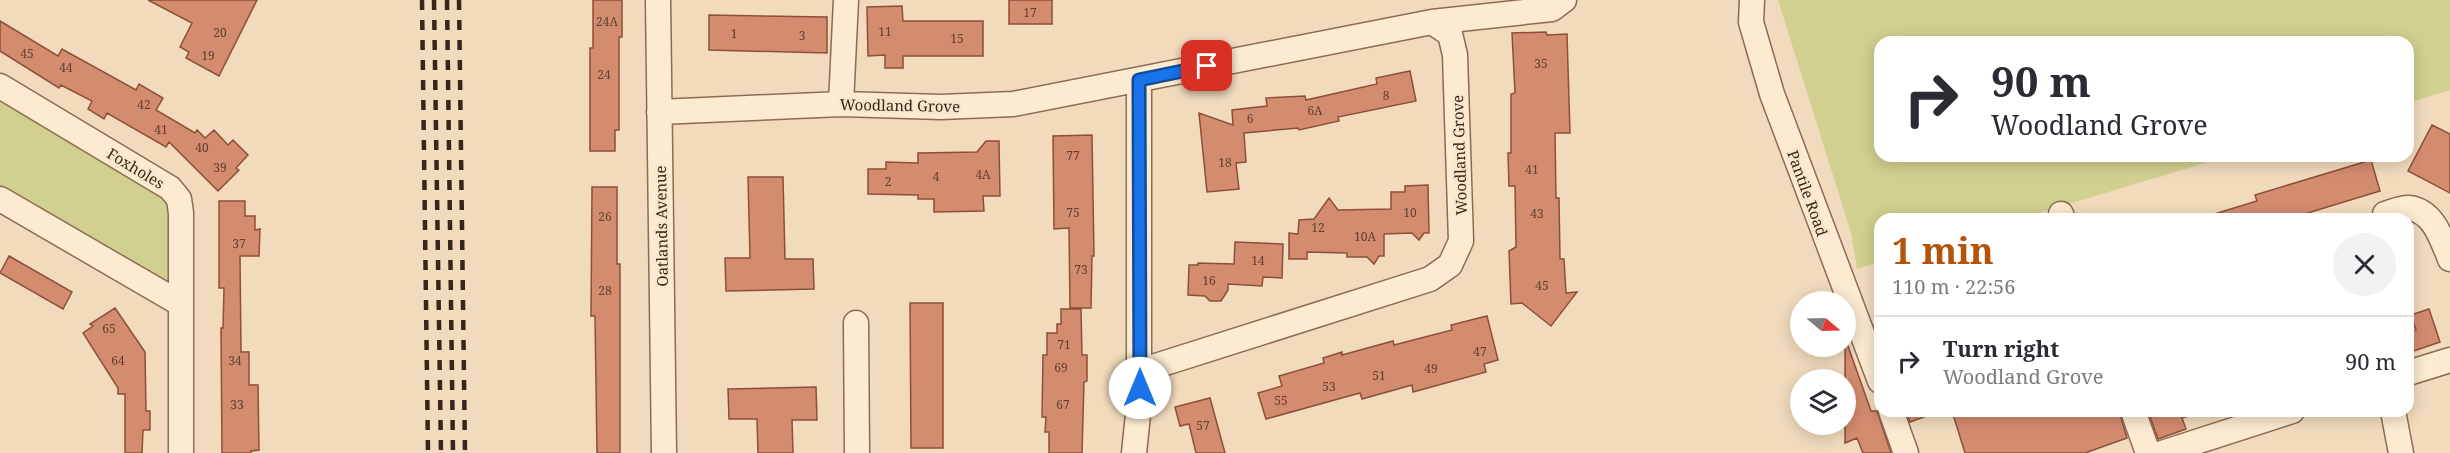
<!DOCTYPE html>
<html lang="en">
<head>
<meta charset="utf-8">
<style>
	:root { --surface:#fff; --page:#f2f2f3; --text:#2b2b33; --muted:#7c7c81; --line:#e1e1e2; --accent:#b45309 }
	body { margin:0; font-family:"Noto Serif",serif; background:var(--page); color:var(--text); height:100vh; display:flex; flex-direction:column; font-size:22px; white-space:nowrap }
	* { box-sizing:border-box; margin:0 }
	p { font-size:20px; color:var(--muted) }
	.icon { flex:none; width:33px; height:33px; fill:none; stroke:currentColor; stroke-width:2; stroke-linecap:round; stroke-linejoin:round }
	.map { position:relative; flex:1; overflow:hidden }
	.panel { position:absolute; left:1874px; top:213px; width:540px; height:204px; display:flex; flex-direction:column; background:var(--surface); border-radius:18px; box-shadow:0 3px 15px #0003 }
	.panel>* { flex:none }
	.hud { position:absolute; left:1874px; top:36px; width:540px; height:126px; border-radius:18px; box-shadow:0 3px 15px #0003; background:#fff; color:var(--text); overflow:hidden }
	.needle { width:39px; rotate:109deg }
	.controls { position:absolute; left:1790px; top:291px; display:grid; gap:12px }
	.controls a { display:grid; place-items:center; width:66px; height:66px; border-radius:50%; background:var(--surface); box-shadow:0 3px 15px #0003; font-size:30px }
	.pin { position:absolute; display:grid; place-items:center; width:51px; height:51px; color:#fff; margin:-26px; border-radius:12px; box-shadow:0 3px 9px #0006 }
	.me { position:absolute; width:66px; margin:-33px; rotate:0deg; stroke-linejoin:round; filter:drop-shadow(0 0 4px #0008) }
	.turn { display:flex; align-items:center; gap:21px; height:126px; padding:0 18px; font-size:27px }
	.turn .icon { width:78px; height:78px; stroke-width:2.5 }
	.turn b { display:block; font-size:42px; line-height:51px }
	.round { display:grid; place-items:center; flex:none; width:63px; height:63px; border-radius:32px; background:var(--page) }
	.head { display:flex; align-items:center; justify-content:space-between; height:102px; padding:0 18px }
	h1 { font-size:36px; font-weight:700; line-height:45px; color:var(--accent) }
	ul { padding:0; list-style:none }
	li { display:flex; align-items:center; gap:18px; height:90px; padding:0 18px; border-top:2px solid var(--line) }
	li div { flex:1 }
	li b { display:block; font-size:22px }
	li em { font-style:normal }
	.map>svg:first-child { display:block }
	.green { fill:#d1d090 }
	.building { fill:#d48c6f; stroke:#8d4f38; stroke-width:1.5 }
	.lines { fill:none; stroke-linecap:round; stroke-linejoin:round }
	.minor-casing { stroke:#8c6b54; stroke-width:27 }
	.minor { stroke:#fcead1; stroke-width:24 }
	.rail { stroke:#39261b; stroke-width:4.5; stroke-dasharray:10 10; stroke-linecap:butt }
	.route-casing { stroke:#114b97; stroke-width:15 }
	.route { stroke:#1a73e8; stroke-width:10 }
	.labels { text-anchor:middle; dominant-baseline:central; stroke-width:5; stroke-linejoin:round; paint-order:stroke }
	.number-label { font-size:12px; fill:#604030 }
	.street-label { font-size:15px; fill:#39261b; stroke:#f9e7cd }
</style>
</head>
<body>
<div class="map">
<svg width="2450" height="453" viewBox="0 0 2450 453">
	<rect width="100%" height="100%" fill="#f2dbbd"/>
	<path class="green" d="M1778 0H2450V90L2408 103V42H1880V156H2228L2019 219H1880L1879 262 1857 269 1851 233Z
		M0 100 164 199 169 209V282L167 284 0 190Z"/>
	<path class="building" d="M148 0H257L219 76 186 58 189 52 180 47 192 23Z
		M593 0H622V37H619V130H615V151H590V48H593Z
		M1009 0H1052V24H1009Z
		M902 6 903 21H983V56H903V68H885V55L868 56 867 7Z
		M709 15 827 17V53L709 50Z
		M0 21 58 56 62 49 136 90 139 84 163 98 156 110 195 133 197 130 205 138 214 130 228 145 233 140 248 155 236 168 239 170 218 191 169 142 166 147 107 113 104 119 88 109 92 101 61 85 59 88 0 51Z
		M1546 32 1547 35 1567 34 1570 133H1555L1556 198H1559L1560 259H1564L1566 293 1577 292 1551 326 1522 303 1511 304 1509 251 1516 247 1515 186H1509L1508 153H1511V94L1515 93 1512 33Z
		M1410 71 1416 101 1338 117 1339 121 1299 130 1298 128 1244 133 1246 162 1236 163 1239 189 1207 192 1199 113 1233 125 1232 110 1267 106 1266 98 1305 96 1306 100 1377 84 1376 78Z
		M2432 125 2450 134V193L2408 171Z
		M1092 135 1094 256H1092L1091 308H1070L1069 228 1054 229 1053 136Z
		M986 141H999L1000 196H983L984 211 934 212V199H918V195L868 194V169H886V162L918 163V153L977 152Z
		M2371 160 2380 191 2288 219H2214V214L2257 201 2255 195Z
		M748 177H783L785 259H813L814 289 726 291 725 258H750Z
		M1428 185 1429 233H1424L1419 240 1412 233 1384 234V256H1379L1374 264 1367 257H1347V253L1307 252V259H1289V233L1298 234 1299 220 1314 219 1329 198 1338 210 1391 209V192H1405V186Z
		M592 187H617V264H620V453H597L595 316H591Z
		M219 201H245V216H255V230L260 229 259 256H240L241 352H249V385H258L259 450 251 451V453H222L221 328H223L224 288H219Z
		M1235 242 1283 244 1282 278 1263 277 1262 286 1228 284V290L1221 301H1210L1205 296 1188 295 1189 265H1198V263L1234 264Z
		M9 256 72 292 63 309 0 273Z
		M910 303H943V448H911Z
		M115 308 145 352 146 411H150V430H143L142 453H125V394H118V388L83 333 93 326 90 324Z
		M1061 309H1081L1082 355H1087V381L1084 382 1082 453H1049V432H1045L1046 417H1042L1043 355H1047V333H1057V324H1061Z
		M2429 309 2440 342 2408 353V333L2416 330 2411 315Z
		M1487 316 1498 360 1484 364 1486 372 1413 392 1412 385 1362 399 1360 393 1266 419 1258 393 1282 386 1279 376 1324 363 1323 358 1342 352V355L1393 341 1394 345 1452 330 1451 325Z
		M1845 346H1848L1871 411H1877L1891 453H1863L1857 438 1845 443Z
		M816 387 817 420H792L793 453H758L757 419H729L728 389Z
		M1210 398 1225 453H1196L1189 424 1180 426 1175 407Z
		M1906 411H1932V414L1910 422Z
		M1952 411H2119L2127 438 2085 453H1965Z
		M2148 411H2195V414L2182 418 2186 429 2158 439Z"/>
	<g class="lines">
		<g class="minor-casing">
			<path id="minor" d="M658 0 664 453
				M1752 0 1751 22 1772 94 1880 381
				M0 86 170 188 179 199 181 213V453
				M841 104 846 0
				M659 112 841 104 941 107 1013 104 1432 22 1552 9 1564 0
				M0 199 181 304
				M2061 214 2063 219
				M2385 214C2392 212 2402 207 2409 208 2434 211 2442 240 2450 259
				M856 323 857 453
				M1140 371 1430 279 1450 265 1461 241 1455 55 1450 34 1432 22
				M2408 373 2450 360
				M1891 411 1906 453
				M2133 411 2148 453
				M2393 411 2401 453
				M1134 453 1139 405V80
				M2162 453 2292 411"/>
		</g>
		<use href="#minor" class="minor"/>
		<path class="rail" d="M422 0 428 453
			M434 0 441 453
			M447 0 453 453
			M459 0 465 453"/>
	</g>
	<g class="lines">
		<g class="route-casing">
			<path id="route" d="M1140 388 1139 80 1207 66"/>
		</g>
		<use href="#route" class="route"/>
	</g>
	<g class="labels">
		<g class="number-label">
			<text x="1030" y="12">17</text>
			<text x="607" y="21">24A</text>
			<text x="885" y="31">11</text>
			<text x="220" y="32">20</text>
			<text x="734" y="33">1</text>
			<text x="802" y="35">3</text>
			<text x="957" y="38">15</text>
			<text x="27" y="53">45</text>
			<text x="208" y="55">19</text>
			<text x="1541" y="63">35</text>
			<text x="66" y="67">44</text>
			<text x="604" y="74">24</text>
			<text x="1386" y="95">8</text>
			<text x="144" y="104">42</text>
			<text x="1315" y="110">6A</text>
			<text x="1250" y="118">6</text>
			<text x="161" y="129">41</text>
			<text x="202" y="147">40</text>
			<text x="1073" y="155">77</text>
			<text x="1225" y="162">18</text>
			<text x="220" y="167">39</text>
			<text x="1532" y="169">41</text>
			<text x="983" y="174">4A</text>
			<text x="936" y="176">4</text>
			<text x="888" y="181">2</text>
			<text x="1073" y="212">75</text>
			<text x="1410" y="212">10</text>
			<text x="1537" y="213">43</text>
			<text x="605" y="216">26</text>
			<text x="1318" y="227">12</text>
			<text x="1365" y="236">10A</text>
			<text x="239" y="243">37</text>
			<text x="1258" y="260">14</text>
			<text x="1081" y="269">73</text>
			<text x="1209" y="280">16</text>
			<text x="1542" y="285">45</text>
			<text x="605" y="290">28</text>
			<text x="109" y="328">65</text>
			<text x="1064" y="344">71</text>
			<text x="1480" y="351">47</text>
			<text x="118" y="360">64</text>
			<text x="235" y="360">34</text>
			<text x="1061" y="367">69</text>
			<text x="1431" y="368">49</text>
			<text x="1379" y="375">51</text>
			<text x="1329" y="386">53</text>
			<text x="1281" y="400">55</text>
			<text x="237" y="404">33</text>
			<text x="1063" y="404">67</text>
			<text x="1203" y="425">57</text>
		</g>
		<g class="street-label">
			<text transform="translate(900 105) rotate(1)">Woodland Grove</text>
			<text transform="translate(1459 155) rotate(-92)">Woodland Grove</text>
			<text transform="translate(136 168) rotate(31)">Foxholes</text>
			<text transform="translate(1808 193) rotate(70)">Pantile Road</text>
			<text transform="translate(661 226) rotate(-91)">Oatlands Avenue</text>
		</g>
	</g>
</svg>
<div class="controls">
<a><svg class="needle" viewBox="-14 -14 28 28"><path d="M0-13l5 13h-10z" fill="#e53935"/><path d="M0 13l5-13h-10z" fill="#7c7c81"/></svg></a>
<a><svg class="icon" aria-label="layers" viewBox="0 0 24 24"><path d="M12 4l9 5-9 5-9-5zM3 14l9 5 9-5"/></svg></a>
</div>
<div class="pin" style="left:1207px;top:66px;background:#d93025"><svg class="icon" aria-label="arrive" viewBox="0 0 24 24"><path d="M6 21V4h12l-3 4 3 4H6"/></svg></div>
<svg class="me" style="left:1140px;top:388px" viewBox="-20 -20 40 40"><circle r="19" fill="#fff"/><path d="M0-13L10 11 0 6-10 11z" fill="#1a73e8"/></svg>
<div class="hud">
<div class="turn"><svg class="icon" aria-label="right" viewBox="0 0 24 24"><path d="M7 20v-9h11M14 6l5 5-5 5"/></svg><div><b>90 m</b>Woodland Grove</div></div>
</div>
<section class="panel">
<div class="head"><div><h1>1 min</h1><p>110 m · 22:56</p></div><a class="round"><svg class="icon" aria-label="close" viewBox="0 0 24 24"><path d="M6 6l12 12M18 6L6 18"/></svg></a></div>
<ul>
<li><svg class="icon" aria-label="right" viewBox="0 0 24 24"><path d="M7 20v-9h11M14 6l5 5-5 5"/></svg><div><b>Turn right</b><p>Woodland Grove</p></div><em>90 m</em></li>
</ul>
</section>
</div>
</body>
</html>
